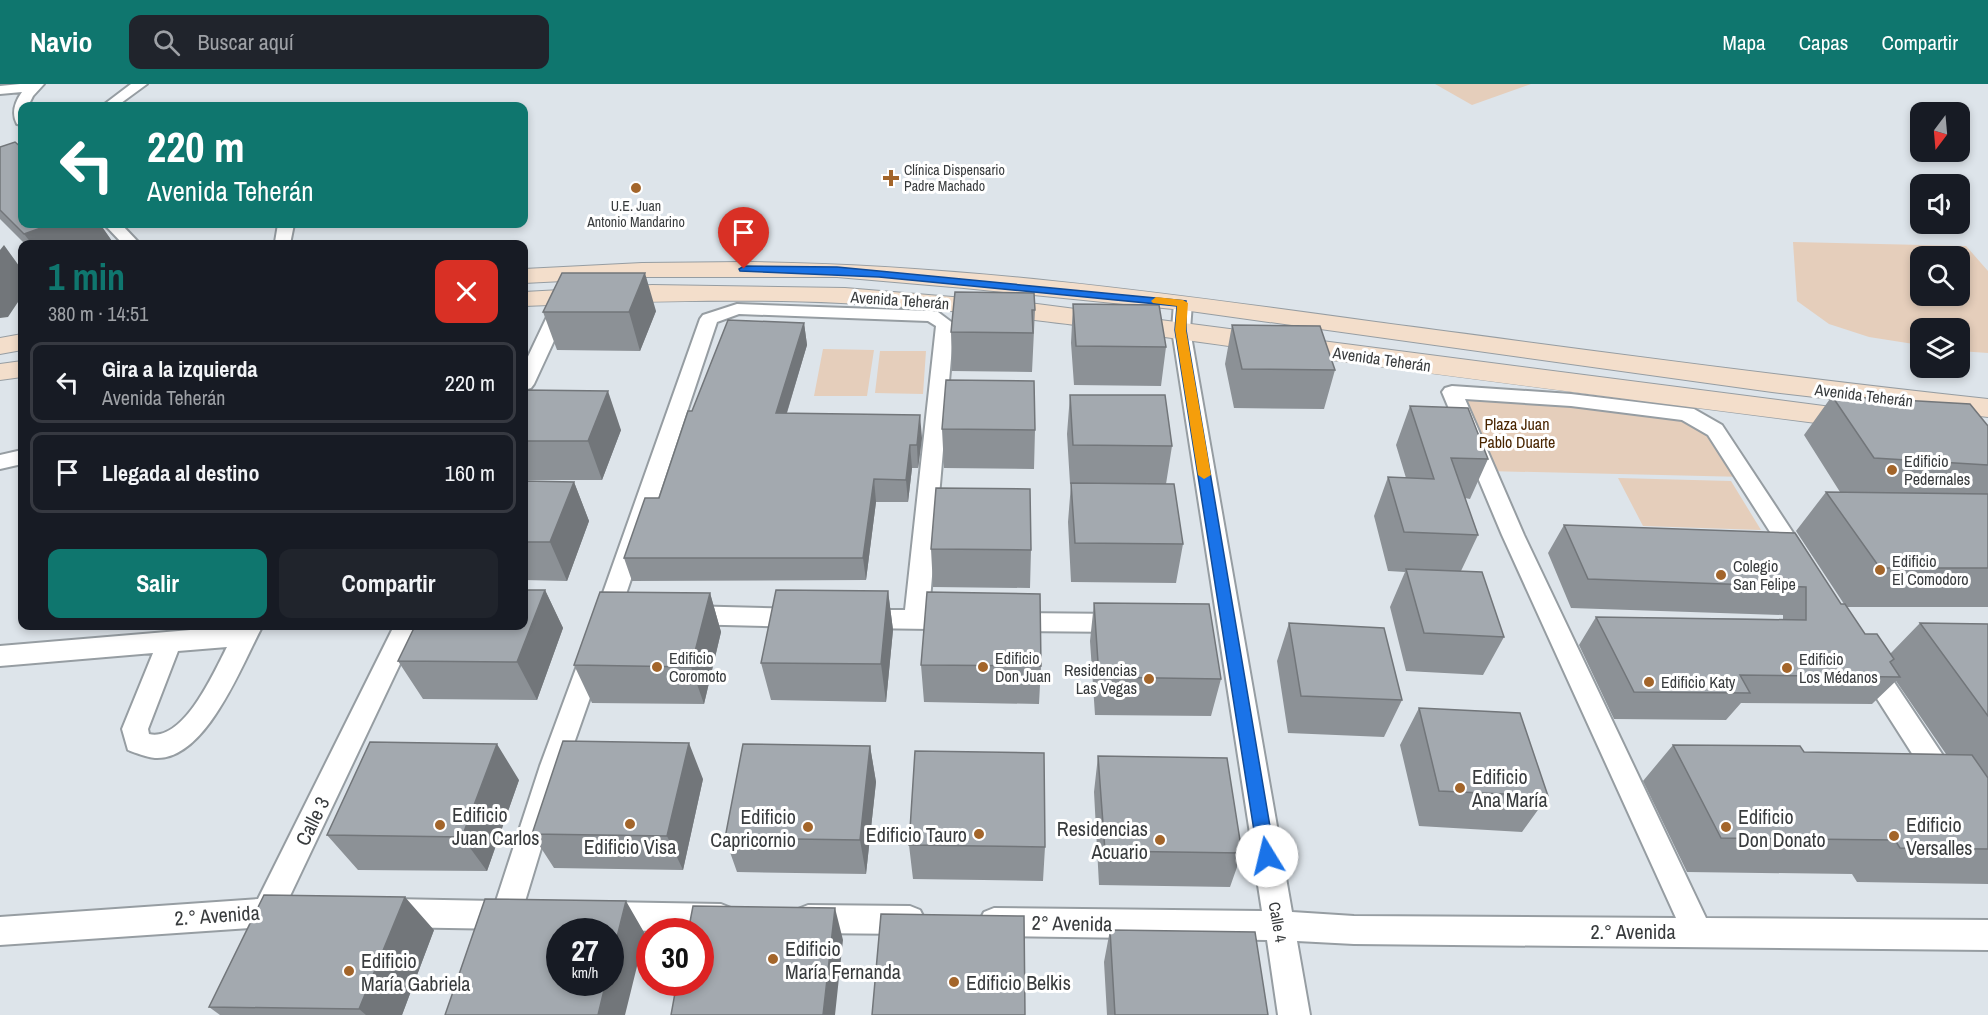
<!DOCTYPE html>
<html lang="es">
<head>
<meta charset="utf-8">
<style>
	:root { --surface:#171b24; --page:#20242c; --text:#f1f3f6; --muted:#9ea1a6; --line:#363941; --accent:#0f766e }
	body { margin:0; font-family:"Archivo Narrow",sans-serif; background:var(--page); color:var(--text); height:100vh; display:flex; flex-direction:column; font-size:22px; white-space:nowrap }
	* { box-sizing:border-box; margin:0 }
	p { font-size:20px; color:var(--muted) }
	.icon { flex:none; width:33px; height:33px; fill:none; stroke:currentColor; stroke-width:2; stroke-linecap:round; stroke-linejoin:round }
	.map { position:relative; flex:1; overflow:hidden }
	.side { position:absolute; left:18px; top:156px; width:510px; height:390px; display:flex; flex-direction:column; background:var(--surface); border-radius:12px; box-shadow:0 3px 9px #0003 }
	.side>* { flex:none }
	.banner { position:absolute; left:18px; top:18px; width:510px; height:126px; border-radius:12px; box-shadow:0 3px 9px #0003; background:#0f766e; color:#fff; overflow:hidden }
	.needle { width:39px; rotate:196deg }
	.tools { position:absolute; left:1910px; top:18px; display:grid; gap:12px }
	.tools a { display:grid; place-items:center; width:60px; height:60px; border-radius:12px; background:var(--surface); box-shadow:0 3px 9px #0003; font-size:30px }
	.speed { position:absolute; left:546px; top:834px; display:flex; gap:12px; font-size:30px; font-weight:700; text-align:center }
	.speed>* { display:grid; place-content:center; width:78px; height:78px; border-radius:50%; background:var(--surface); box-shadow:0 3px 9px #0003; line-height:1 }
	.speed small { font-size:15px; font-weight:400 }
	.speed .limit { border:9px solid #d22; background:#fff; color:#111 }
	.pin { position:absolute; display:grid; place-items:center; width:51px; height:51px; color:#fff; margin:-62px -26px; border-radius:50% 50% 50% 0; rotate:-45deg; box-shadow:0 0 6px #0007 }
	.pin .icon { rotate:45deg }
	.me { position:absolute; width:66px; margin:-33px; rotate:351deg; stroke-linejoin:round; filter:drop-shadow(0 0 4px #0008) }
	.turn { display:flex; align-items:center; gap:21px; height:126px; padding:0 30px; font-size:27px }
	.turn .icon { width:78px; height:78px; stroke-width:2.5 }
	.turn b { display:block; font-size:42px; line-height:51px }
	.round { display:grid; place-items:center; flex:none; width:63px; height:63px; border-radius:12px; background:var(--page) }
	.summary { display:flex; align-items:center; justify-content:space-between; height:102px; padding:0 30px }
	h1 { font-size:36px; font-weight:800; line-height:45px; color:var(--accent) }
	.action { display:flex; gap:12px; margin-top:auto; padding:12px 30px }
	.action a { flex:1; height:69px; border-radius:12px; background:var(--accent); color:#fff; font-size:24px; font-weight:800; line-height:69px; text-align:center }
	.action a+a { background:var(--page); color:var(--text) }
	ul { padding:0; list-style:none }
	li { display:flex; align-items:center; gap:18px; height:81px; margin:0 12px 9px; padding:0 18px; border:3px solid var(--line); border-radius:12px }
	li div { flex:1 }
	li b { display:block; font-size:22px }
	li em { font-style:normal }
	header { display:flex; align-items:center; gap:36px; box-sizing:border-box; height:84px; padding:0 30px; background:var(--accent); color:#fff }
	header strong { font-size:28px }
	nav { display:flex; gap:33px; margin-inline-start:auto; font-size:21px }
	.search { width:420px; height:54px; background:var(--page); display:flex; align-items:center; gap:15px; box-sizing:border-box; padding:0 21px; border-radius:12px; color:var(--muted); font-size:22px }
	.map>svg:first-child { display:block }
	.green { fill:#e5cebb; fill-rule:evenodd }
	.lines { fill:none; stroke-linecap:round; stroke-linejoin:round }
	.minor-casing { stroke:#969da2; stroke-width:4 }
	.secondary-casing { stroke:#969da2; stroke-width:2 }
	.minor { fill:#fff; fill-rule:evenodd }
	.secondary { fill:#f3decb; fill-rule:evenodd }
	.wall { fill:#8c9196 }
	.shaded-wall { fill:#72767a }
	.building { fill:#a3a9af; stroke:#72767a; stroke-width:1.5 }
	.route { fill:#1a73e8; stroke:#114b97; stroke-width:1.5 }
	.slow { fill:#f59e0b }
	.poi-dot { fill:#a3652a; stroke:#fff; stroke-width:2 }
	.labels { text-anchor:middle; dominant-baseline:central; stroke-width:6; stroke-linejoin:round; paint-order:stroke }
	.far-poi-label { font-size:14px; fill:#383b3d; stroke:#fff; text-anchor:start }
	.street-label { font-size:16px; fill:#383b3d; stroke:#fff }
	.park-label { font-size:16px; fill:#492500; stroke:#fff }
	.poi-label { font-size:16px; fill:#383b3d; stroke:#fff; text-anchor:start }
	.near-poi-label { font-size:20px; fill:#383b3d; stroke:#fff; text-anchor:start }
	.near-street-label { font-size:20px; fill:#383b3d; stroke:#fff }
</style>
</head>
<body>
<header>
<strong>Navio</strong>
<div class="search"><svg class="icon" aria-label="search" viewBox="0 0 24 24"><circle cx="10" cy="10" r="6"/><path d="M15 15l6 6"/></svg>Buscar aquí</div>
<nav><a>Mapa</a><a>Capas</a><a>Compartir</a></nav>
</header>
<div class="map">
<svg width="1988" height="931" viewBox="0 0 1988 931">
	<rect width="100%" height="100%" fill="#dde4ea"/>
	<path class="green" d="M1435 0H1531L1472 21Z
		M1793 158 1966 162 1988 187V269L1959 267V244H1920V261L1869 253 1829 240 1797 217ZM1959 172V212H1920V172Z
		M823 265 874 266 867 312H814Z
		M880 267H926L923 310 875 309Z
		M1452 308 1687 330 1715 346 1746 393 1487 387Z
		M1618 394 1731 397 1761 446 1643 442Z"/>
	<g class="lines">
		<g class="minor-casing">
			<path id="minor" d="M20 0H44L33 12 28 22H22V41L17 40C11 29 15 18 22 8L0 10V2Z
				M131 0H147L117 22H102Z
				M104 140H121L140 160H123Z
				M278 140H294L290 160H276L275 158Z
				M1183 214 1189 215 1192 219 1190 246 1292 828 1354 832 1676 834 1502 451 1442 308 1445 304 1452 302 1571 310 1694 325 1722 341 1809 473 1806 479 1798 481 1790 479 1708 351 1682 336 1571 322 1465 315 1524 451 1706 834 1988 836V866L1354 860 1297 857 1310 931H1278L1267 856 994 852 984 848 979 838 984 828 994 824 1262 827 1172 246 1174 219 1177 215Z
				M562 215 568 216 571 220 534 300 531 304 524 306V281L553 220 556 216Z
				M737 220 932 227 938 228 954 240 929 527 939 529 943 536 939 543 931 545 862 544 854 542 850 535 854 528 862 526H905L936 242 928 237 739 230 717 238 617 537 613 544 605 546 597 544 593 537 700 235 703 231Z
				M22 366V380L0 385V371Z
				M685 522 802 525 810 527 814 534 810 541 802 543 685 540 677 537 673 531 677 525Z
				M1012 529 1123 530 1131 532 1135 539 1131 546 1123 548 1012 547 1004 545 1000 538 1004 531Z
				M238 542 262 543C242 580 206 677 155 674 146 673 136 669 128 666L122 645 153 569 0 582V562ZM227 563C214 588 184 658 149 650L148 645 178 567Z
				M394 542H418L289 814 296 817 301 827 296 837 275 842 272 848 262 852 252 848 250 844 0 861V833L258 815Z
				M593 561 602 564 605 571 566 682 523 824 526 831 521 841 506 845 391 843 381 839 376 829 381 819 391 815 496 817 540 682 581 571 584 564Z
				M1869 571 1878 574 1954 688 1957 696 1954 704 1944 708 1934 704 1860 588 1857 581 1860 574Z
				M604 818 721 820 731 824 736 834 731 844 721 848 604 846 594 842 589 832 594 822Z
				M808 821 910 822 920 826 925 836 920 846 910 850 808 849 798 845 793 835 798 825Z"/>
		</g>
		<g class="secondary-casing">
			<path id="secondary" d="M744 178C956 180 1167 209 1376 238 1580 265 1784 293 1988 315V333L1772 308 1183 226 964 204 837 193H642L524 199V185L642 179Z
				M652 201 845 204 1037 220 1862 327 1872 330 1876 336 1872 342 1862 345C1665 320 1468 295 1271 268 1128 248 986 226 841 219 733 214 631 218 524 222V208Z
				M22 250V266L0 270V254Z
				M22 277V293L0 296V280Z"/>
		</g>
		<use href="#minor" class="minor"/>
		<use href="#secondary" class="secondary"/>
	</g>
	<path class="wall" d="M0 63 22 140H100L114 160H25L0 135Z
		M955 208 1035 226 1032 288 952 287 951 248Z
		M1073 220 1166 263 1161 302 1074 301 1071 259Z
		M656 227 640 267 557 266 543 228Z
		M804 239 807 261 787 329 922 354 918 384H912L908 418H876L866 496 632 497 624 474 659 414 692 327Z
		M1232 241 1335 286 1324 325 1234 324 1225 280Z
		M524 306 621 346 602 396H524Z
		M1070 311 1172 362 1166 400 1183 460 1176 499 1071 498 1068 438 1071 400H1070L1067 350Z
		M1832 312 1988 342V523H1846L1865 550 1890 570 1920 539 1988 540V800L1857 798 1852 790 1687 788 1643 697 1673 661 1804 668 1946 670 1896 597 1872 620 1741 619 1726 636 1614 635 1579 561 1596 533 1783 535V531L1571 524 1548 469 1564 441 1795 449 1841 520H1844L1796 447 1826 408H1840L1804 351Z
		M1410 322 1488 375 1470 415 1465 414 1478 451 1461 487 1504 553 1483 591 1406 587 1390 523 1405 488 1388 487 1374 432 1388 393 1406 394 1396 361Z
		M942 345 1035 346 1034 385 944 384Z
		M524 397 574 398 589 437 567 497 524 496Z
		M931 465 1031 466 1030 504 933 503Z
		M545 506 563 544 537 616 423 615 398 577Z
		M888 507 893 546 886 618 771 616 761 579Z
		M710 509 721 548 704 620 592 619 574 581Z
		M1094 519 1221 595 1211 632 1095 631 1090 557Z
		M1289 539 1402 616 1384 653 1288 649 1277 577Z
		M921 581 1041 582 1039 620 924 618Z
		M1419 624 1548 712 1522 748 1419 742 1400 661Z
		M870 662 876 698 866 790 737 788 725 754Z
		M1098 672 1242 769 1230 803 1099 801 1094 708Z
		M703 695 683 786 554 784 532 750Z
		M519 696 487 787 358 786 327 751Z
		M909 761 1045 763 1043 797 913 795Z
		M434 846 402 931H220L209 923Z
		M1110 846 1268 931H1107L1104 878Z"/>
	<path class="shaded-wall" d="M52 140H100L114 160H32L24 150Z
		M4 161 22 186V212L8 233 0 234V166Z
		M645 189 656 227 640 267 629 228Z
		M804 239 807 261 780 351 776 329Z
		M608 307 621 346 602 396 588 357Z
		M920 331 922 354 918 384 917 361Z
		M910 361 912 384 908 418 906 396Z
		M874 395 876 418 866 496 863 474Z
		M574 398 589 437 567 497 550 458Z
		M545 506 563 544 537 616 517 578Z
		M888 507 893 546 886 618 881 580Z
		M710 509 721 548 704 620 691 583Z
		M689 659 703 695 683 786 667 752Z
		M497 660 519 696 487 787 462 753Z
		M870 662 876 698 866 790 860 756Z
		M405 813 434 846 402 931H366L359 925Z
		M626 817 645 850 625 931H598L606 898H610V881Z
		M835 824 843 856 835 931H823Z"/>
	<path class="building" d="M15 58 22 64V140H52L24 150 0 126V63Z
		M562 189H645L629 228H543Z
		M955 208 1034 209 1035 226H1032L1033 249 951 248Z
		M1073 220 1159 221 1166 263 1076 262Z
		M728 236 804 239 776 329 920 331 917 361H910L906 396 874 395 863 474H624L645 414H659L688 327H692Z
		M1232 241 1320 242 1335 286 1242 285Z
		M946 296 1034 297 1035 346 942 345Z
		M524 306 608 307 588 357H524Z
		M1070 311H1165L1172 362 1073 361Z
		M1832 312 1970 320 1988 342V381L1874 374Z
		M1410 322 1468 324 1488 375 1451 374 1478 451 1404 448 1388 393 1434 395Z
		M524 397 574 398 550 458H524Z
		M1071 399 1174 400 1183 460 1075 459Z
		M936 404 1030 405 1031 466 931 465Z
		M1826 408 1988 410V484H1880Z
		M1564 441 1795 449 1841 520H1845L1865 550H1877L1894 575 1890 578 1900 593 1740 591 1750 609 1634 608 1596 533 1806 536V503L1588 495Z
		M1406 485 1482 488 1504 553 1424 549Z
		M524 506H545L517 578 398 577 415 542H524Z
		M776 506 888 507 881 580 761 579Z
		M600 508 710 509 691 583 574 581Z
		M927 508 1040 510 1041 582 921 581Z
		M1094 519 1209 520 1221 595 1099 593Z
		M1289 539 1384 544 1402 616 1301 612Z
		M1920 539 1988 540V632Z
		M1419 624 1520 629 1548 712 1439 707Z
		M563 657 689 659 667 752 532 750Z
		M370 658 497 660 462 753 327 751Z
		M743 660 870 662 860 756 725 754Z
		M1673 661 1800 662 1804 668 1972 671 1988 694V765L1900 764 1895 756 1721 754Z
		M915 667 1044 669 1045 763 909 761Z
		M1098 672 1227 674 1242 769 1105 767Z
		M264 811 405 813 359 925 209 923Z
		M485 815 626 817 610 881V848H560V898H606L598 931H445Z
		M693 822 835 824 823 931H671L677 898H700V848H688Z
		M881 830 1024 832 1025 931H872Z
		M1110 846 1255 848 1268 931H1115Z"/>
	<path class="route" d="M744 182 837 183 879 187 1186 217V246L1275 772 1273 778 1267 780 1261 778 1258 772 1175 246 1177 222 879 193 740 187 739 185Z"/>
	<path class="slow" d="M1156 213 1183 216 1188 219 1186 246 1211 391 1204 395 1198 391 1175 246 1177 222 1153 219 1151 217Z"/>
	<g class="poi-dot">
		<path d="M888 85h6v6h6v6h-6v6h-6v-6h-6v-6h6z"/>
		<circle cx="636" cy="104" r="6"/>
		<circle cx="1892" cy="386" r="6"/>
		<circle cx="1880" cy="486" r="6"/>
		<circle cx="1721" cy="491" r="6"/>
		<circle cx="657" cy="583" r="6"/>
		<circle cx="983" cy="583" r="6"/>
		<circle cx="1787" cy="584" r="6"/>
		<circle cx="1149" cy="595" r="6"/>
		<circle cx="1649" cy="598" r="6"/>
		<circle cx="1460" cy="704" r="6"/>
		<circle cx="630" cy="740" r="6"/>
		<circle cx="440" cy="741" r="6"/>
		<circle cx="808" cy="743" r="6"/>
		<circle cx="1726" cy="743" r="6"/>
		<circle cx="979" cy="750" r="6"/>
		<circle cx="1894" cy="752" r="6"/>
		<circle cx="1160" cy="756" r="6"/>
		<circle cx="773" cy="875" r="6"/>
		<circle cx="349" cy="887" r="6"/>
		<circle cx="954" cy="898" r="6"/>
	</g>
	<g class="labels">
		<g class="far-poi-label">
			<text x="904" y="86">Clínica Dispensario<tspan x="904" dy="16">Padre Machado</tspan></text>
			<text x="636" y="122" text-anchor="middle">U.E. Juan<tspan x="636" dy="16">Antonio Mandarino</tspan></text>
		</g>
		<g class="street-label">
			<text transform="translate(900 216) rotate(4)">Avenida Teherán</text>
			<text transform="translate(1382 275) rotate(8)">Avenida Teherán</text>
			<text transform="translate(1864 311) rotate(7)">Avenida Teherán</text>
			<text transform="translate(1278 838) rotate(80)">Calle 4</text>
		</g>
		<g class="park-label">
			<text x="1517" y="340">Plaza Juan<tspan x="1517" dy="18">Pablo Duarte</tspan></text>
		</g>
		<g class="poi-label">
			<text x="1904" y="377">Edificio<tspan x="1904" dy="18">Pedernales</tspan></text>
			<text x="1892" y="477">Edificio<tspan x="1892" dy="18">El Comodoro</tspan></text>
			<text x="1733" y="482">Colegio<tspan x="1733" dy="18">San Felipe</tspan></text>
			<text x="669" y="574">Edificio<tspan x="669" dy="18">Coromoto</tspan></text>
			<text x="995" y="574">Edificio<tspan x="995" dy="18">Don Juan</tspan></text>
			<text x="1799" y="575">Edificio<tspan x="1799" dy="18">Los Médanos</tspan></text>
			<text x="1137" y="586" text-anchor="end">Residencias<tspan x="1137" dy="18">Las Vegas</tspan></text>
			<text x="1661" y="598">Edificio Katy</text>
		</g>
		<g class="near-poi-label">
			<text x="1472" y="692">Edificio<tspan x="1472" dy="23">Ana María</tspan></text>
			<text x="452" y="730">Edificio<tspan x="452" dy="23">Juan Carlos</tspan></text>
			<text x="796" y="732" text-anchor="end">Edificio<tspan x="796" dy="23">Capricornio</tspan></text>
			<text x="1738" y="732">Edificio<tspan x="1738" dy="23">Don Donato</tspan></text>
			<text x="1906" y="740">Edificio<tspan x="1906" dy="23">Versalles</tspan></text>
			<text x="1148" y="744" text-anchor="end">Residencias<tspan x="1148" dy="23">Acuario</tspan></text>
			<text x="967" y="750" text-anchor="end">Edificio Tauro</text>
			<text x="630" y="762" text-anchor="middle">Edificio Visa</text>
			<text x="785" y="864">Edificio<tspan x="785" dy="23">María Fernanda</tspan></text>
			<text x="361" y="876">Edificio<tspan x="361" dy="23">María Gabriela</tspan></text>
			<text x="966" y="898">Edificio Belkis</text>
		</g>
		<g class="near-street-label">
			<text transform="translate(312 737) rotate(-64)">Calle 3</text>
			<text transform="translate(217 831) rotate(-4)">2.° Avenida</text>
			<text transform="translate(1072 839) rotate(1)">2° Avenida</text>
			<text x="1633" y="847">2.° Avenida</text>
		</g>
	</g>
</svg>
<div class="tools">
<a><svg class="needle" viewBox="-14 -14 28 28"><path d="M0-13l5 13h-10z" fill="#e53935"/><path d="M0 13l5-13h-10z" fill="#9ea1a6"/></svg></a>
<a><svg class="icon" aria-label="sound" viewBox="0 0 24 24"><path d="M4 9h4l5-4v14l-5-4H4zM17 9q2 3 0 6"/></svg></a>
<a><svg class="icon" aria-label="search" viewBox="0 0 24 24"><circle cx="10" cy="10" r="6"/><path d="M15 15l6 6"/></svg></a>
<a><svg class="icon" aria-label="layers" viewBox="0 0 24 24"><path d="M12 4l9 5-9 5-9-5zM3 14l9 5 9-5"/></svg></a>
</div>
<div class="speed"><div>27<small>km/h</small></div><div class="limit">30</div></div>
<div class="pin" style="left:744px;top:185px;background:#d93025"><svg class="icon" aria-label="arrive" viewBox="0 0 24 24"><path d="M6 21V4h12l-3 4 3 4H6"/></svg></div>
<svg class="me" style="left:1267px;top:772px" viewBox="-20 -20 40 40"><circle r="19" fill="#fff"/><path d="M0-13L10 11 0 6-10 11z" fill="#1a73e8"/></svg>
<div class="banner">
<div class="turn"><svg class="icon" aria-label="left" viewBox="0 0 24 24"><path d="M17 20v-9H6M10 6l-5 5 5 5"/></svg><div><b>220 m</b>Avenida Teherán</div></div>
</div>
<section class="side">
<div class="summary"><div><h1>1 min</h1><p>380 m · 14:51</p></div><a class="round" style="background:#d93025;color:#fff"><svg class="icon" aria-label="close" viewBox="0 0 24 24"><path d="M6 6l12 12M18 6L6 18"/></svg></a></div>
<ul>
<li><svg class="icon" aria-label="left" viewBox="0 0 24 24"><path d="M17 20v-9H6M10 6l-5 5 5 5"/></svg><div><b>Gira a la izquierda</b><p>Avenida Teherán</p></div><em>220 m</em></li>
<li><svg class="icon" aria-label="arrive" viewBox="0 0 24 24"><path d="M6 21V4h12l-3 4 3 4H6"/></svg><div><b>Llegada al destino</b></div><em>160 m</em></li>
</ul>
<div class="action"><a>Salir</a><a>Compartir</a></div>
</section>
</div>
</body>
</html>
